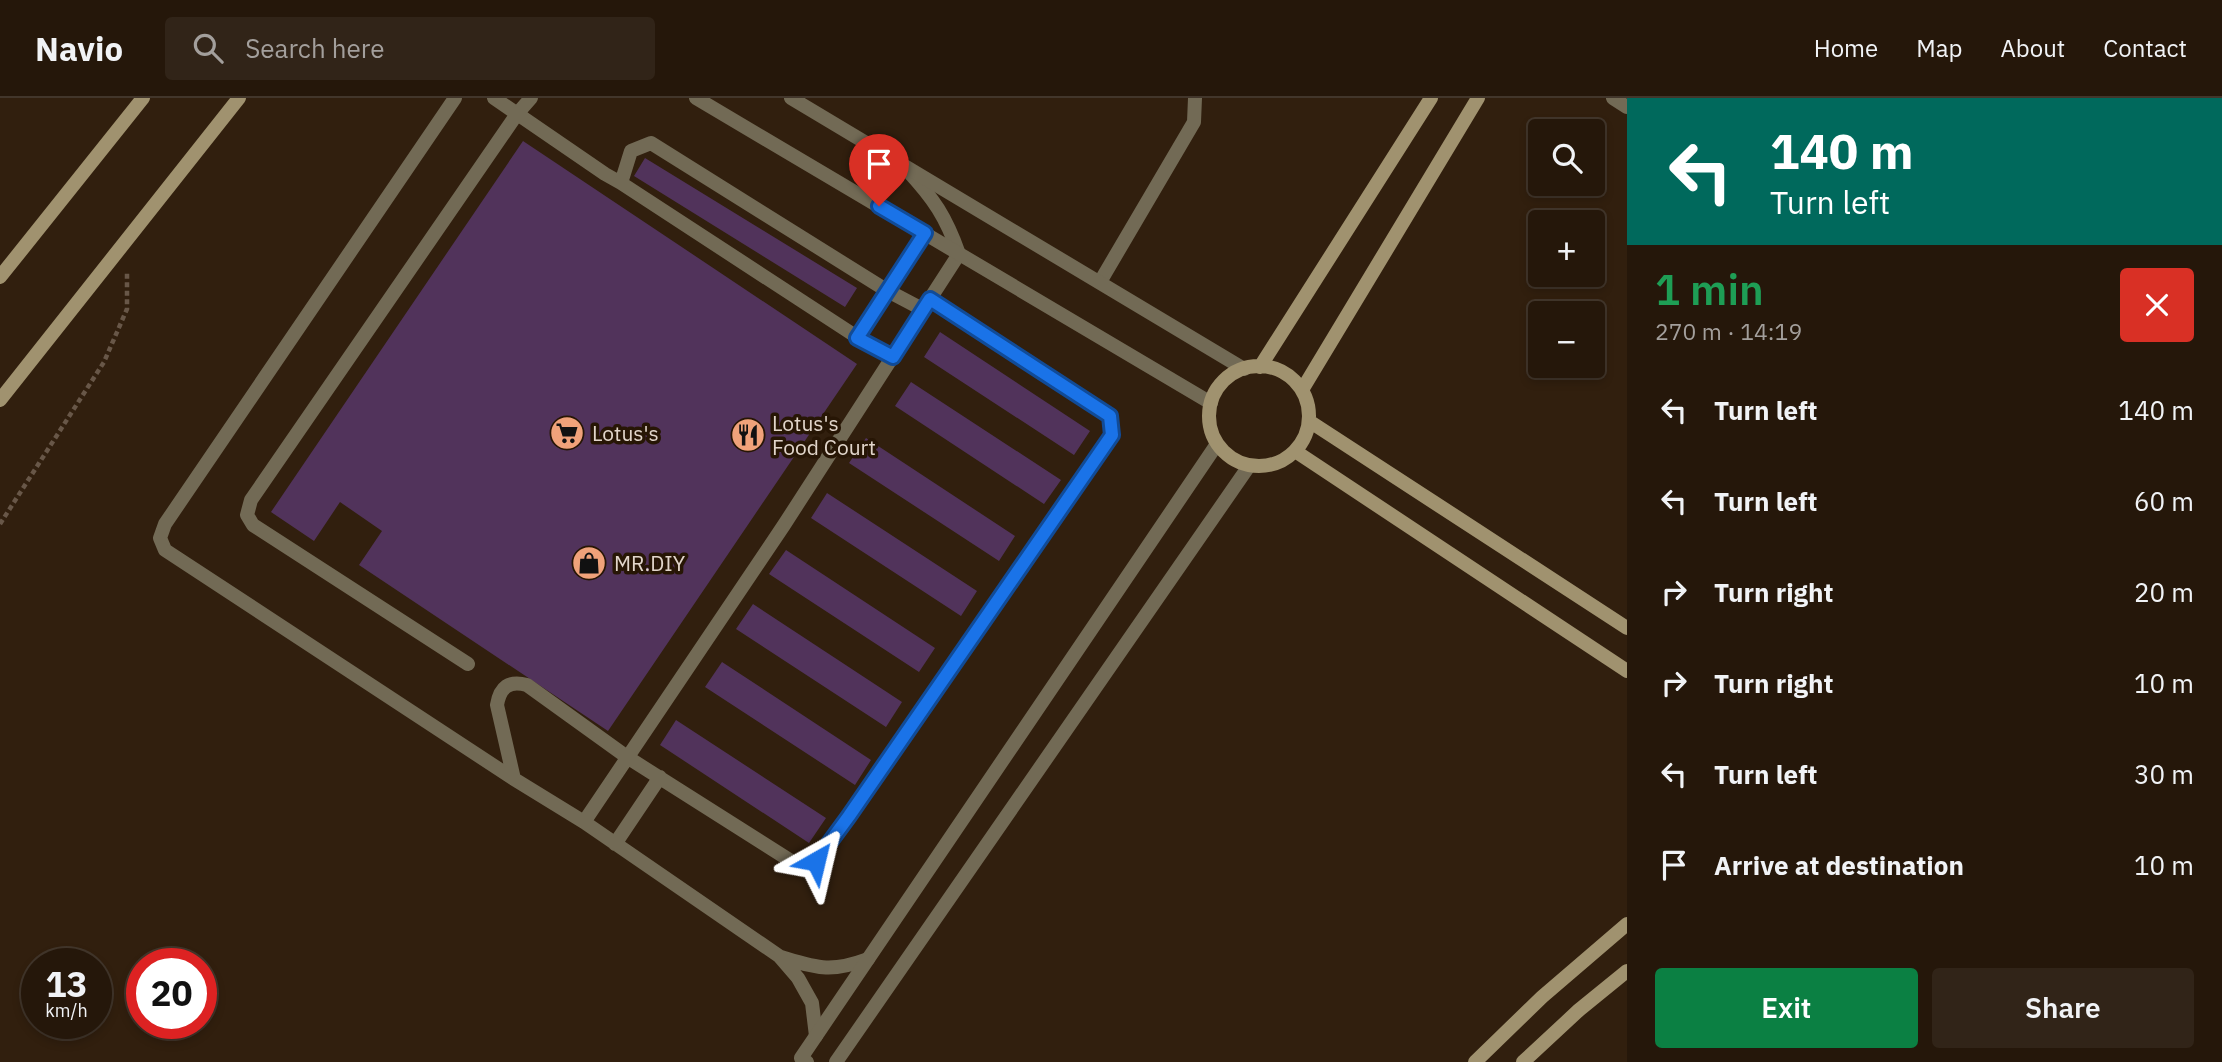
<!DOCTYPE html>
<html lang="en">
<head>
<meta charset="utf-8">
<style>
	:root { --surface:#25170a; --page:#312418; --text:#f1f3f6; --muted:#a39f9c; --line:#42362b; --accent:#0b8043 }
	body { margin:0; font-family:"IBM Plex Sans",sans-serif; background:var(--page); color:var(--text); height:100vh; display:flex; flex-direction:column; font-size:26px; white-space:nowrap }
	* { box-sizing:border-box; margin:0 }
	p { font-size:23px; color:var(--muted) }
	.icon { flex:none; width:38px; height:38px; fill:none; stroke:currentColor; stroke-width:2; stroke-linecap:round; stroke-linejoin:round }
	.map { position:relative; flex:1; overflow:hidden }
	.details { display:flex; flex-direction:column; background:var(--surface); width:595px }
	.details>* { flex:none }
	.hud { background:#00695c; color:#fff; overflow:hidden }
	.fabs { position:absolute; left:1528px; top:21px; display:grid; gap:14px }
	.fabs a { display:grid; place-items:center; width:77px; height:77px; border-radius:7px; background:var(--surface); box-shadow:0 4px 10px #0003,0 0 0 2px var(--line); font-size:35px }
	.speed { position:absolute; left:21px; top:850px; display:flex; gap:14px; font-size:35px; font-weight:700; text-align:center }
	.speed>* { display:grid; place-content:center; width:91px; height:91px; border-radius:50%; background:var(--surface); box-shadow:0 4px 10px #0003,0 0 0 2px var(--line); line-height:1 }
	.speed small { font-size:18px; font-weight:400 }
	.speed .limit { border:10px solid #d22; background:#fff; color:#111 }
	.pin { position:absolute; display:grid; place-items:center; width:60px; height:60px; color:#fff; margin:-72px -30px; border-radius:50% 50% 50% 0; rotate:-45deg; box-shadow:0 0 7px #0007 }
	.pin .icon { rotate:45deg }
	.me { position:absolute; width:77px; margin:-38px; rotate:37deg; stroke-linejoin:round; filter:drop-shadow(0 0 5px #0008) }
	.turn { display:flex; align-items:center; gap:24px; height:147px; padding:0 28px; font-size:32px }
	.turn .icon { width:91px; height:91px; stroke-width:2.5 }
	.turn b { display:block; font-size:49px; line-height:60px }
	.round { display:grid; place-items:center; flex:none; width:74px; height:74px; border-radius:7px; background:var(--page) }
	.summary { display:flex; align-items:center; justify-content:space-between; height:119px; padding:0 28px }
	h1 { font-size:42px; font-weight:600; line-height:52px; color:#1e9e55 }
	.action { display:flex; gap:14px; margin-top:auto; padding:14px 28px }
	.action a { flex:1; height:80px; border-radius:7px; background:var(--accent); color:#fff; font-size:28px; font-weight:600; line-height:80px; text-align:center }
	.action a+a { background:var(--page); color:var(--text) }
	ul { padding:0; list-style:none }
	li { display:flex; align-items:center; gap:21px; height:91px; padding:0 28px }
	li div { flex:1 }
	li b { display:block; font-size:26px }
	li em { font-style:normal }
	header { display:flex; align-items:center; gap:42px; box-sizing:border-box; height:98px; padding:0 35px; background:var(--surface); border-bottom:2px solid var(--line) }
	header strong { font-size:33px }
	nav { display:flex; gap:38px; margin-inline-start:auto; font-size:24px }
	.search { width:490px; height:63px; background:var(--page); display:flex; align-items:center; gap:18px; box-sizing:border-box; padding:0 24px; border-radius:7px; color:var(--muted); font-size:26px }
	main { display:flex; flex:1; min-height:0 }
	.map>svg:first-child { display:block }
	.building { fill:#51335b }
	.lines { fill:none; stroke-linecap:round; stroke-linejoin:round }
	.path { stroke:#685748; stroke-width:4.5; stroke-dasharray:5 3.5; stroke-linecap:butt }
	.lane { stroke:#726a55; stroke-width:14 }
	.street { stroke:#726a55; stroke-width:14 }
	.secondary { stroke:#a0926f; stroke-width:14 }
	.route-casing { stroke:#114b97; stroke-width:18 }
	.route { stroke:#1a73e8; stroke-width:12 }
	.labels { text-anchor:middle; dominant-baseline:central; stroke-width:7; stroke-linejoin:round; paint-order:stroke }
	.poi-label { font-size:21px; fill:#e2d6cb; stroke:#271605; text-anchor:start }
</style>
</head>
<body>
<header>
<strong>Navio</strong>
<div class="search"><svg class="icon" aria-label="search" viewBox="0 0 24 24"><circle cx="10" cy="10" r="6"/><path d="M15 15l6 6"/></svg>Search here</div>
<nav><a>Home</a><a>Map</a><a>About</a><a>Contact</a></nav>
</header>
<main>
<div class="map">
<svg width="1627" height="964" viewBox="0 0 1627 964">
	<rect width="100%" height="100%" fill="#311f0e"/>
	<path class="building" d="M523 43 857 266 608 633 359 467 382 433 340 404 314 443 271 414Z
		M645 60 857 190 845 209 634 78Z
		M940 234 1090 333 1074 357 924 259Z
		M911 284 1061 382 1044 406 895 308Z
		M866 340 1015 438 999 463 849 365Z
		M827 395 977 493 961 518 811 420Z
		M786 452 935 550 919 574 769 476Z
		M753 506 902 604 886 629 736 531Z
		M722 564 871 662 855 687 705 589Z
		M676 622 826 720 809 745 660 647Z"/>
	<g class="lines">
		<path class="path" d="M0 426 104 264 127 211V175"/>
		<path class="lane" d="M455 0 165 426 160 440 165 452 514 681 584 724 779 858 798 880 812 905 816 938
			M494 0 605 76 621 85 857 239 893 259
			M621 85 631 53 651 45 886 192 924 212
			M1100 184 1194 24 1195 0
			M857 239 925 135
			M468 566 253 427 247 417 251 402 517 16 531 0
			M514 681 497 607C500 589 509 582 527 587L627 659 802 770 815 763 849 718 1112 336 1110 318 930 201
			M584 724 784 427 959 156C946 119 934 101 907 72
			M615 746 660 679
			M781 859C818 870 830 875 868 861"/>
		<path class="street" d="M696 0 1211 305
			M791 0 1244 271
			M1613 0 1627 9
			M807 964 801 960 1217 346
			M836 964 1249 368"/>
		<path class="secondary" d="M0 179 143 0
			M1209 318a50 50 0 1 1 100 0a50 50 0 1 1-100 0Z
			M1260 269 1431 0
			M1302 292 1478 0
			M0 302 239 0
			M1309 323 1627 530
			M1295 353 1627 573
			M1475 964 1542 899 1627 826
			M1523 964 1579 912 1627 873"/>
	</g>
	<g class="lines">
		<g class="route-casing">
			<path id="route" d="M816 763 849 718 1112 337 1110 318 930 201 893 259 857 240 925 135 879 108"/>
		</g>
		<use href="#route" class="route"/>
	</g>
	<defs>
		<g id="supermarket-disc" transform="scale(1.75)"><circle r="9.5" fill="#f0a27a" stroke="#271605"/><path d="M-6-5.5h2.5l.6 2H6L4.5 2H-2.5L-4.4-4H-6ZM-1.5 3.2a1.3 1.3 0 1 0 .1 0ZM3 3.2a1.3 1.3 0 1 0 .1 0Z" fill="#111"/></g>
		<g id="restaurant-disc" transform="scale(1.75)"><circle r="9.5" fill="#f0a27a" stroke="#271605"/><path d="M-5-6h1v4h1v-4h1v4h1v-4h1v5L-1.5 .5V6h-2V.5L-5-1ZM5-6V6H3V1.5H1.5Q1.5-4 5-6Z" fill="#111"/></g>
		<g id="shop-disc" transform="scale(1.75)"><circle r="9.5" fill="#f0a27a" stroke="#271605"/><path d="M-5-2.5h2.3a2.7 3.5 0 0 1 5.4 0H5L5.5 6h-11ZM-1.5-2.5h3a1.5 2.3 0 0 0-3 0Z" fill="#111"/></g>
	</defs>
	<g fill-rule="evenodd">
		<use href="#supermarket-disc" x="567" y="335"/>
		<use href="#restaurant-disc" x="748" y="337"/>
		<use href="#shop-disc" x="589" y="465"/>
	</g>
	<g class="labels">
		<g class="poi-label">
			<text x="772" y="325">Lotus's<tspan x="772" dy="24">Food Court</tspan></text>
			<text x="592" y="335">Lotus's</text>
			<text x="614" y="465">MR.DIY</text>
		</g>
	</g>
</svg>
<div class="fabs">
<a><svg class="icon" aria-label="search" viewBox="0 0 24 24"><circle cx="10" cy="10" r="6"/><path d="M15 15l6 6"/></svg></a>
<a>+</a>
<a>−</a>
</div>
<div class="speed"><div>13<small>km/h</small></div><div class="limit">20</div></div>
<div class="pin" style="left:879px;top:108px;background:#d93025"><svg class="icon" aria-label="arrive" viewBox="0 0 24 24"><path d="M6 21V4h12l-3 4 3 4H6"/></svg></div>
<svg class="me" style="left:816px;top:763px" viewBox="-20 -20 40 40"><path d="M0-17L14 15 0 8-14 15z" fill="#1a73e8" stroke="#fff" stroke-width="4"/></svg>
</div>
<section class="details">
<div class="hud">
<div class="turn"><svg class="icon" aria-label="left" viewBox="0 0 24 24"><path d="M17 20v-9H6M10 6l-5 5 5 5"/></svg><div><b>140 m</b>Turn left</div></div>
</div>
<div class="summary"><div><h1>1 min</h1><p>270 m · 14:19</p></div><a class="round" style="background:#d93025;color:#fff"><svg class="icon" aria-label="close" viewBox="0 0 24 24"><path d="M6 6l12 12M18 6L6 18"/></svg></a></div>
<ul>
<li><svg class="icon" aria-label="left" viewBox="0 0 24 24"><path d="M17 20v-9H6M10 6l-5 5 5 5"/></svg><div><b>Turn left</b></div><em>140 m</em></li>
<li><svg class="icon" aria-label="left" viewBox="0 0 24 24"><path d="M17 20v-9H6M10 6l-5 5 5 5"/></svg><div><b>Turn left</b></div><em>60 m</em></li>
<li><svg class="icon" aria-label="right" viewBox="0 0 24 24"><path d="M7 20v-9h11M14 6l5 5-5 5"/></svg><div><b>Turn right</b></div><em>20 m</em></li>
<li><svg class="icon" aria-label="right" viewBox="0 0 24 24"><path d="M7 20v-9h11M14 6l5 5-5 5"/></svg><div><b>Turn right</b></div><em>10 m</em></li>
<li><svg class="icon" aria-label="left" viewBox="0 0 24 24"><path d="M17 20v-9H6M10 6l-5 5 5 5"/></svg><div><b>Turn left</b></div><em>30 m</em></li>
<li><svg class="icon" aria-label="arrive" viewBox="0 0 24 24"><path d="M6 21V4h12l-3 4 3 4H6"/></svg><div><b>Arrive at destination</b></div><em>10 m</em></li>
</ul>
<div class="action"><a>Exit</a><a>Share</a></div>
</section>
</main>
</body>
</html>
